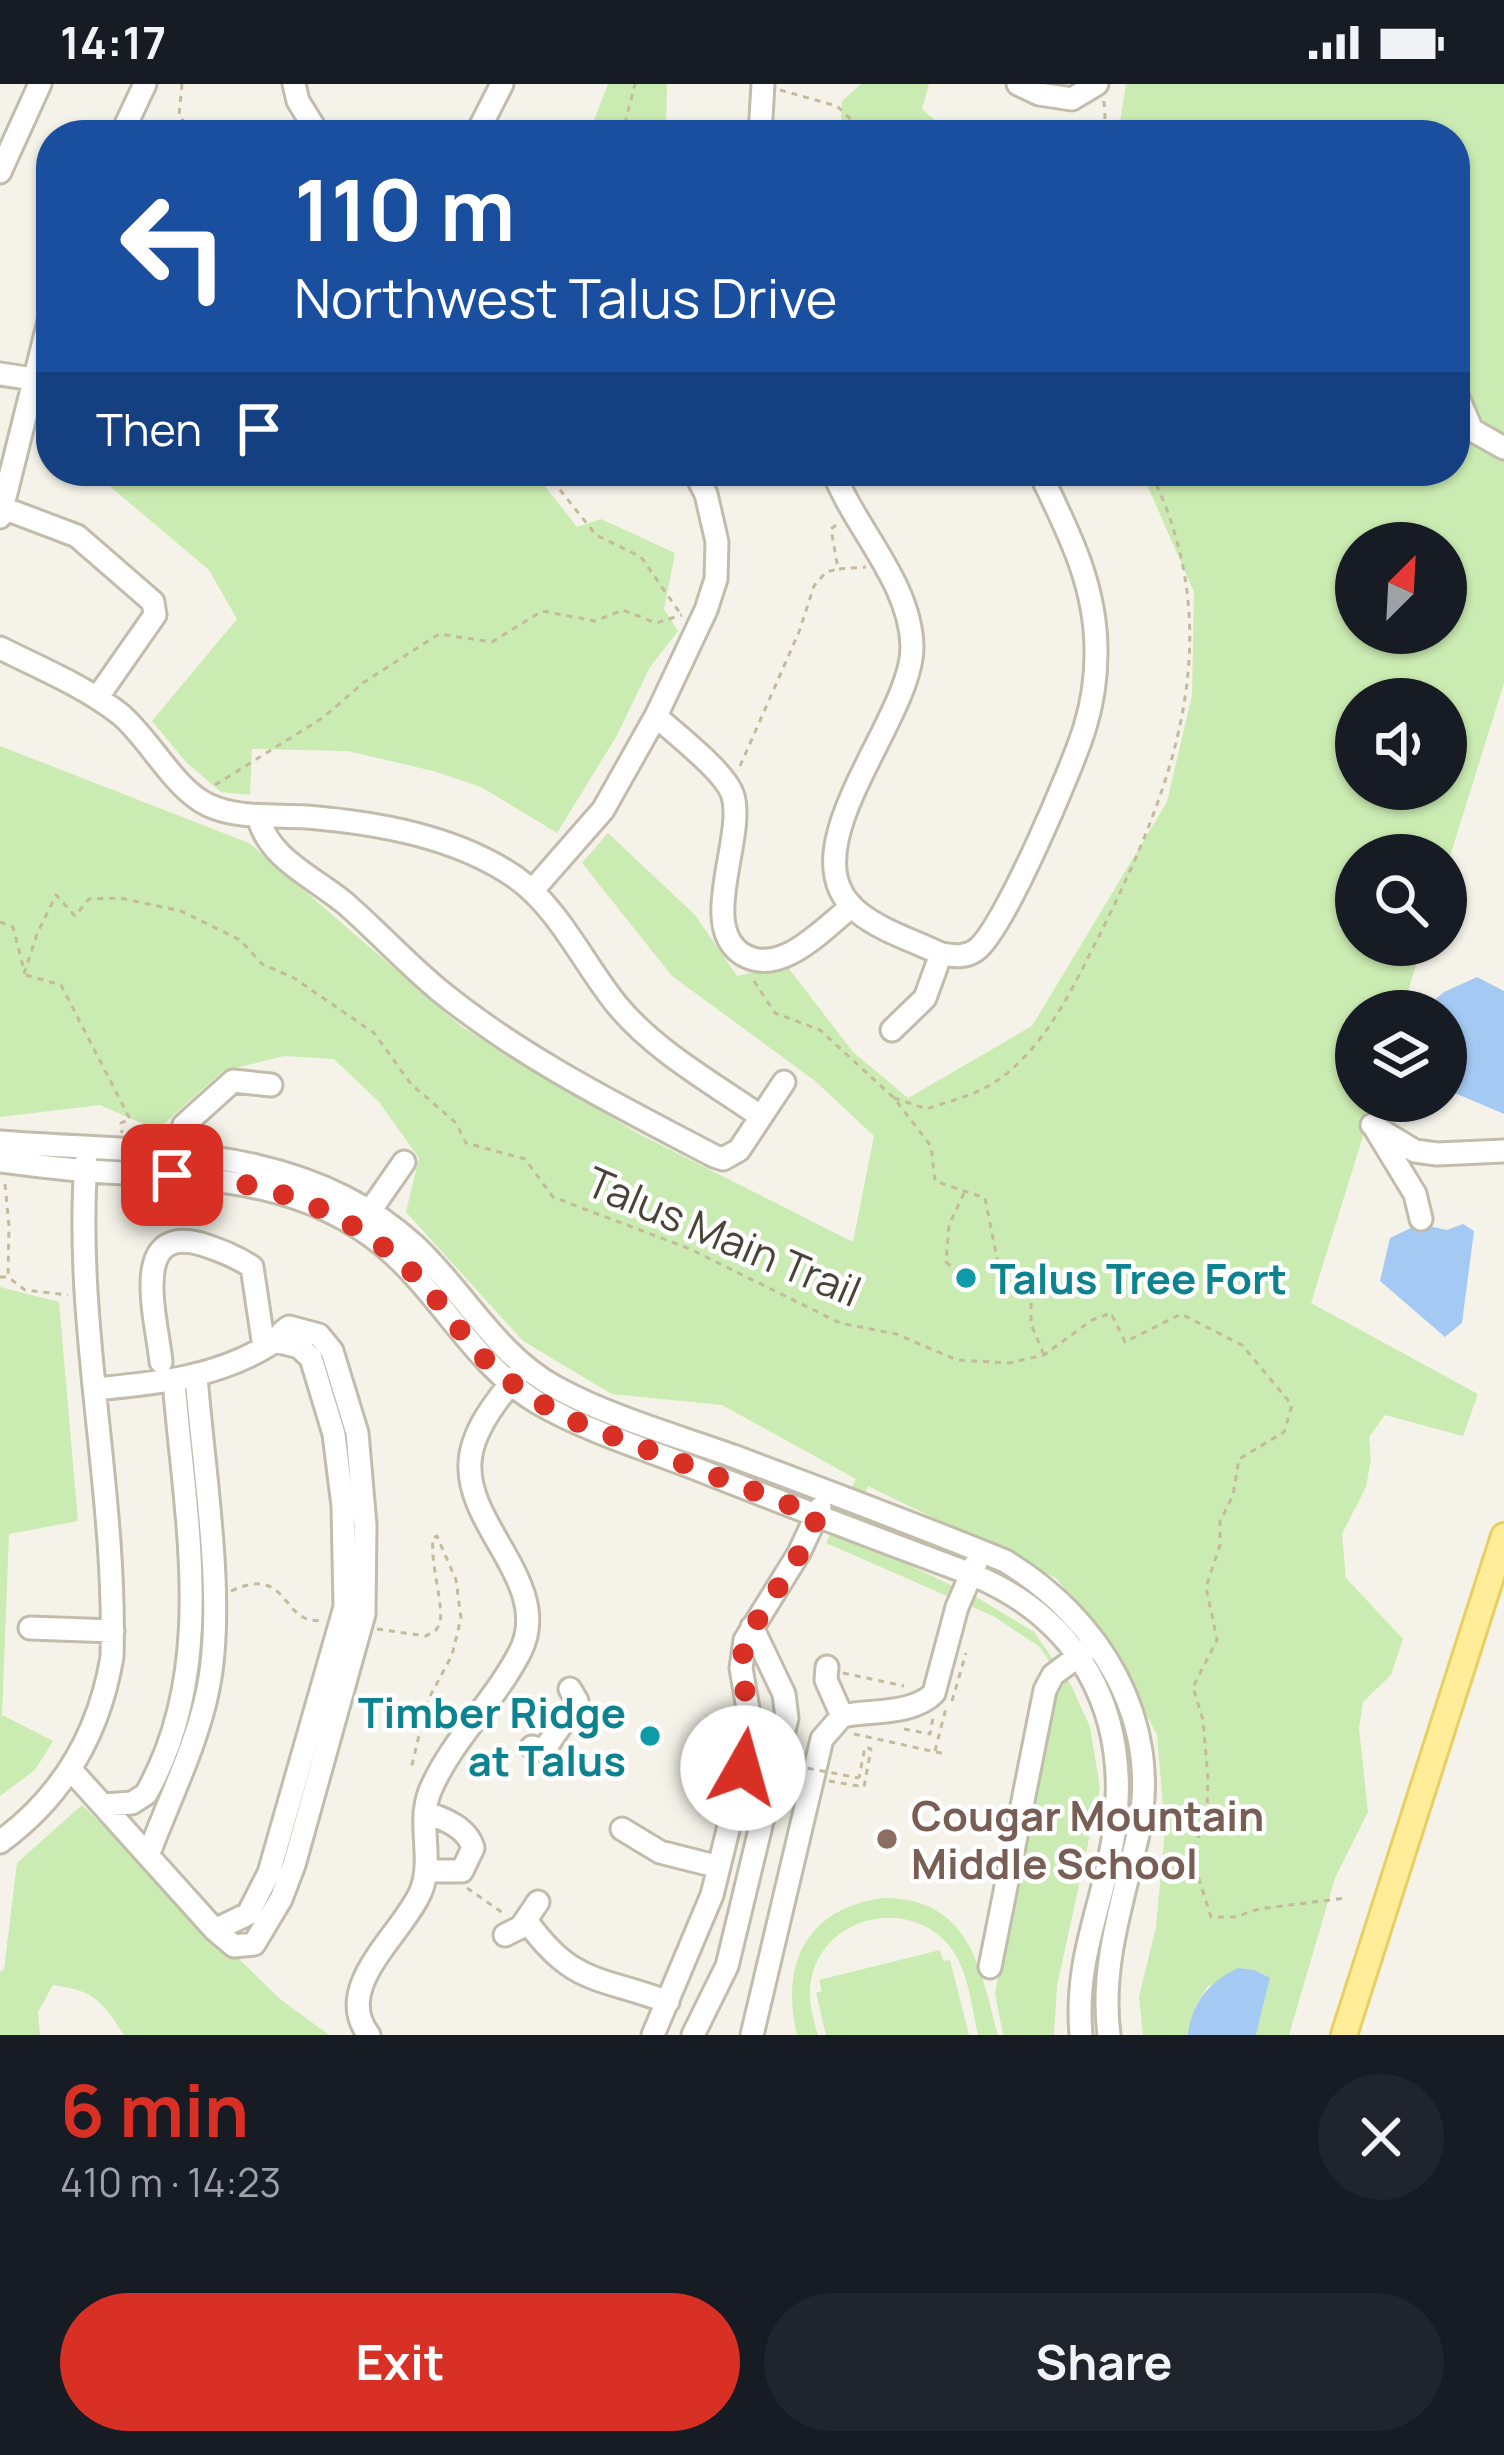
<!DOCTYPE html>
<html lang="en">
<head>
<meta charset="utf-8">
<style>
	:root { --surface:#171b24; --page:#20242c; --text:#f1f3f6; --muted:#9ea1a6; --accent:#d93025 }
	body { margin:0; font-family:Manrope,sans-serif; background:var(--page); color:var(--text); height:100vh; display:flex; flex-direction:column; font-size:45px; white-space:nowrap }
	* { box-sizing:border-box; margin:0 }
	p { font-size:39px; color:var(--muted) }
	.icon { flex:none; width:66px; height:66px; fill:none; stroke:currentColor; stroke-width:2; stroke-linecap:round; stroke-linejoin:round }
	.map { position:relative; height:1951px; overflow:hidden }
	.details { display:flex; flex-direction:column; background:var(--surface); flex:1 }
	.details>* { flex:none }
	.guide { position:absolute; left:36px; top:36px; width:1434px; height:366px; border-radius:48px; box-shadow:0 3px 9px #0004; background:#1a4fa0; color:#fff; overflow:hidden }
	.needle { width:78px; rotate:24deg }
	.buttons { position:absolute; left:1335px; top:438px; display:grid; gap:24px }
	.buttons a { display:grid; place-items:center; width:132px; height:132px; border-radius:50%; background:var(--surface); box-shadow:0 3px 9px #0004; font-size:60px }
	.pin { position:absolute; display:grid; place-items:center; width:102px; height:102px; color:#fff; margin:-51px; border-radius:24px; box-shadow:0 6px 18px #0006 }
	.me { position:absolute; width:132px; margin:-66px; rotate:7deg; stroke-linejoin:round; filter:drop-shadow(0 0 9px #0008) }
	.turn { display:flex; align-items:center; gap:42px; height:252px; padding:0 60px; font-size:54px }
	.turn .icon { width:156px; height:156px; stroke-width:2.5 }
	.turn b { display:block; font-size:84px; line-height:102px }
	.then { display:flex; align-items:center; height:114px; padding:0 60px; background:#0003; gap:24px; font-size:45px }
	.round { display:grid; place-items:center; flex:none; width:126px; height:126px; border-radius:63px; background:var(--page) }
	.overview { display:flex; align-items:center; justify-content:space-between; height:204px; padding:0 60px }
	h1 { font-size:72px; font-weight:700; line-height:90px; color:var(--accent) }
	.cta { display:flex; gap:24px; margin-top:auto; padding:24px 60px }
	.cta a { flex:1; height:138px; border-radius:72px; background:var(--accent); color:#fff; font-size:48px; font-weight:700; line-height:138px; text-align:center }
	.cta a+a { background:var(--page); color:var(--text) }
	.status { display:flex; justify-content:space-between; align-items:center; height:84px; padding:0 60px; background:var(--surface); direction:ltr }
	.status svg { height:33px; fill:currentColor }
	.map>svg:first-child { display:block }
	.green { fill:#caebb1; fill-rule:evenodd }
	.water { fill:#a4caf3 }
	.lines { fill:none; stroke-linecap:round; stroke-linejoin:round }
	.minor-casing { stroke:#c1bcab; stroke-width:27 }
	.major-casing { stroke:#e8cf64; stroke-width:30 }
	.path { stroke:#c4ba9c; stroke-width:3; stroke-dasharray:6 6; stroke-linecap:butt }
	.minor { stroke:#fff; stroke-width:21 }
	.major { stroke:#ffed99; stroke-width:24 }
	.path-bridge { stroke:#c4ba9c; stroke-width:3; stroke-dasharray:6 6; stroke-linecap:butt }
	.route { stroke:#d93025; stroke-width:21; stroke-dasharray:0 37.8 }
	.culture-dot { fill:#0f9aa8; stroke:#fff; stroke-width:4.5 }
	.education-dot { fill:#8d6e63; stroke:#fff; stroke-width:4.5 }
	.labels { text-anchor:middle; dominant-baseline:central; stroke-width:9; stroke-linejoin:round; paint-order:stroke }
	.street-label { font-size:42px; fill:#494437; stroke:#fff }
	.culture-label { font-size:42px; font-weight:bold; fill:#0d838f; stroke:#fff; text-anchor:start }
	.education-label { font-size:42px; font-weight:bold; fill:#785e54; stroke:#fff; text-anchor:start }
</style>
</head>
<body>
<div class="status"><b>14:17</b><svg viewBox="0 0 49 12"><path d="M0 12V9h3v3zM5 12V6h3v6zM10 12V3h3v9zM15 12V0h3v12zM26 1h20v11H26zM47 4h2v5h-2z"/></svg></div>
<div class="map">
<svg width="1504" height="1951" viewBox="0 0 1504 1951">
	<rect width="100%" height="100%" fill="#f5f3e9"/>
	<path class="green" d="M608 0H667L666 51H588Z
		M861 0H929L922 25 952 51H855L841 39 842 17Z
		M1126 0H1504V599L1446 785V771H1356V861H1422L1402 927H1356V1017H1374L1311 1219 1478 1310 1463 1352 1385 1331 1369 1353 1371 1375 1366 1403 1342 1450 1346 1494 1403 1555 1391 1591 1363 1618 1359 1644 1368 1728 1335 1794 1289 1951H1256L1270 1894 1208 1902 1196 1921 1188 1951H1143L1139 1913 1156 1843 1165 1745 1157 1651 1107 1555 1056 1494 868 1402 850 1453 978 1514 1034 1548 1071 1601 1090 1643 1100 1704 1057 1902 1054 1951H1003L995 1909 1054 1606 1064 1601 1040 1563 993 1532 826 1459 856 1395 722 1321 612 1310 523 1257 406 1128 419 1074 379 1018 334 975 284 972 223 987 157 1046 100 1021 0 1033V662L249 759 462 943 639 1050 853 1158 874 1052 814 996 672 892 582 779 608 749 695 831 737 892 786 881 853 968 908 1014 1032 942 1167 718 1192 611 1194 508 1141 387H1455V51H1118ZM1356 459H1446V549H1356ZM1356 615H1446V705H1356Z
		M98 387H533L577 443 601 435 675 469 664 525 678 547 650 583 616 653 557 749 481 703 433 687 348 667 252 665 250 711 221 708 186 678 152 637 237 535 209 486 112 404Z
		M0 1203 59 1218 78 1437 9 1450 2 1631 53 1657 35 1686 0 1712Z
		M82 1721 280 1915 329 1951H124C101 1916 95 1907 53 1901L38 1928 40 1951H0V1888L4 1885 17 1779Z
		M883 1814C970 1814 980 1883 998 1951H978C972 1925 969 1893 955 1870 919 1811 824 1827 811 1896 807 1915 813 1933 818 1951H797C780 1881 806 1824 883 1814Z
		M940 1866 943 1877 950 1876 969 1951H826L816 1909 822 1907 819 1896Z"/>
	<path class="water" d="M1477 893 1504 907V1030L1450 1007 1446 1002V927H1426L1427 922 1444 908Z
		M1419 1140 1447 1146 1463 1140 1474 1147 1462 1239 1445 1253 1380 1197 1390 1154Z
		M1238 1884 1254 1886 1270 1894 1256 1951H1188C1192 1918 1209 1898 1238 1884Z"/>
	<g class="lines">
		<g class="minor-casing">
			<path id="minor" d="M294 0 298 17 319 51
				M1018 0 1039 10 1072 15 1097 0
				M121 51 145 0
				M476 51 502 0
				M760 51 763 0
				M0 88 40 0
				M0 290 33 295
				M1455 307 1472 346 1504 364
				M833 387C855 445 911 499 912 563 912 637 783 768 858 828 881 847 915 857 941 870 954 872 965 874 976 866 1003 848 1074 680 1085 643 1092 620 1096 594 1096 570 1097 502 1068 447 1039 387
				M3 424 77 452 153 518 155 531 97 614
				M0 433 51 229
				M0 564C40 584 84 602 120 630 150 655 174 705 208 721 238 735 275 731 307 733 377 739 455 752 515 793 559 824 583 879 617 921 655 967 711 998 760 1032
				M656 632C675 650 726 688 733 712 745 754 698 842 742 870 780 894 823 845 852 822
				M258 732C268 775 314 793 346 820 378 848 407 880 440 907 522 974 621 1023 714 1072L723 1075 739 1066 784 998
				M532 807 603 726 656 632 706 526 716 495 717 458 706 410 694 387
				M892 946 925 914 941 870
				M1372 1041 1415 1067 1437 1070 1504 1067
				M1376 1046 1415 1110 1421 1135
				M0 1058C144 1070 300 1056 414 1161 463 1206 495 1270 555 1303 610 1333 674 1351 733 1372 824 1406 915 1440 1005 1477 1100 1534 1163 1637 1138 1750 1123 1818 1100 1881 1109 1951
				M183 1070 184 1041 233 997 271 1001
				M0 1077C30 1081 61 1085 91 1087 195 1094 301 1092 385 1163 441 1210 474 1281 538 1319 585 1346 639 1363 689 1382 783 1419 877 1455 971 1490 1079 1534 1129 1626 1115 1742 1106 1817 1074 1869 1081 1951
				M370 1127 404 1078
				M161 1278C157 1236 128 1140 201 1160 219 1166 236 1172 252 1183L264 1263
				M30 1544 113 1547
				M827 1583 826 1596 842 1632
				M532 1663 544 1666 573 1624 577 1617 570 1605
				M71 1686 215 1846 234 1862 254 1860 281 1815 294 1781 364 1530 365 1441 357 1349 332 1267 319 1251 289 1243C280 1248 278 1256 269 1261 215 1294 157 1299 97 1305
				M104 1721 132 1719 146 1710C218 1584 185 1434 174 1297
				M425 1728C444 1735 467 1743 473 1764L462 1787H426
				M622 1745 660 1768 719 1783
				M0 1758C63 1712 99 1650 112 1573 117 1408 74 1243 86 1078
				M149 1769C169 1716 197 1660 208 1605 226 1516 203 1385 196 1292
				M526 1836C573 1902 599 1892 668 1918
				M215 1846 248 1830 269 1789 345 1523 343 1422 334 1350 311 1274 299 1263 276 1257
				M505 1851 521 1843 538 1818
				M990 1883 1045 1606 1053 1591 1086 1566
				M369 1951C331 1903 403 1850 421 1807 434 1774 417 1740 430 1707 451 1657 495 1617 520 1568 554 1502 466 1443 470 1379 471 1348 497 1315 517 1292
				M653 1951 712 1811 752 1648 741 1584 745 1556 799 1469 820 1424
				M693 1951 727 1882 787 1634 784 1610 752 1543
				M752 1951 822 1655 842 1632C870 1626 913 1631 934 1609L957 1523 976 1479"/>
		</g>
		<g class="major-casing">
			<path id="major" d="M1344 1951 1504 1452"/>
		</g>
		<path class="path" d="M182 0 179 31 193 51
			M780 6 837 22 867 51
			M1104 17 1106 51
			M622 51 635 0
			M545 387 596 451 641 473 680 529
			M836 441 831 445 838 485 866 483
			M740 682 799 548 814 502 826 488 838 485
			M215 701 324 633 363 599 439 550 492 558 542 527 595 537 623 526 656 539 682 531
			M0 838 13 843 24 886
			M24 890 37 850 56 811 75 832 89 815 120 814 181 827 240 856 262 880 294 894 374 949 411 1000 456 1039 466 1059 525 1075 553 1113 690 1165 840 1239 896 1250 957 1276 1009 1279 1044 1271 1092 1236 1111 1229 1125 1258 1181 1230 1242 1261 1292 1321 1284 1348 1239 1375 1233 1411 1220 1438V1461L1206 1503 1217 1556 1193 1603 1203 1636 1208 1695 1207 1725 1192 1773 1211 1833H1235L1259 1825 1346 1814
			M26 891 61 901 130 1035 121 1039 122 1049
			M754 897 775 929 820 946 894 1014 931 1062 935 1097 985 1114 998 1179 1031 1210V1240L1044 1271
			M894 1014 927 1025C949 1017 976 1011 995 998 1046 964 1073 903 1100 850 1175 699 1231 550 1150 387
			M5 1100 9 1142 8 1193
			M964 1109 949 1141 946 1178 966 1194
			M0 1193H8L25 1206 68 1211
			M231 1507C291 1479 280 1543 323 1536
			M377 1545 426 1552C434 1547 437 1548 440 1538 444 1522 430 1479 433 1454L437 1452 456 1496 461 1534 452 1571 427 1618 411 1685
			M843 1589 904 1602
			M952 1617 966 1569
			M904 1645 930 1650 933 1633
			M854 1650 945 1670
			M935 1667 946 1624
			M829 1697 864 1703 871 1665 865 1663 859 1694
			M467 1804 503 1829"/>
		<use href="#minor" class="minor"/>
		<use href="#major" class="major"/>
		<path class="path-bridge" d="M796 1682 859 1694"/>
	</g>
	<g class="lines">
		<path class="route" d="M172 1091C264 1096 349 1124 415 1191 435 1211 450 1234 468 1256 496 1291 530 1314 569 1335L818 1432 800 1469 745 1556 741 1584 752 1648 743 1684"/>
	</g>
	<g class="culture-dot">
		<circle cx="966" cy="1194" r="12"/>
		<circle cx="650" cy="1652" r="12"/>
	</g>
	<circle class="education-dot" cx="887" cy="1755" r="12"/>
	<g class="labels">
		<g class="street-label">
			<text transform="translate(724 1152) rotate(23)">Talus Main Trail</text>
		</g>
		<g class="culture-label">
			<text x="990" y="1194">Talus Tree Fort</text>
			<text x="626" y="1628" text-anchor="end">Timber Ridge<tspan x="626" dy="48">at Talus</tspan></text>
		</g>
		<g class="education-label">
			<text x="911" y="1731">Cougar Mountain<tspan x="911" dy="48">Middle School</tspan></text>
		</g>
	</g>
</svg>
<div class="buttons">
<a><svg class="needle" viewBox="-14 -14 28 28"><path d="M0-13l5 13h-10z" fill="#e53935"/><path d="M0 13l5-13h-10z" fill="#9ea1a6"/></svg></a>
<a><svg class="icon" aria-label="sound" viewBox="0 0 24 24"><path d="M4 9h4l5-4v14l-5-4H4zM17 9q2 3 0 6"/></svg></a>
<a><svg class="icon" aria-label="search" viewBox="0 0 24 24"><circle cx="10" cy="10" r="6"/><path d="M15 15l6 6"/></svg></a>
<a><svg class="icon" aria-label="layers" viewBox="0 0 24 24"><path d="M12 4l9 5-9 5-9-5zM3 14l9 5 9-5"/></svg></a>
</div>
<div class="pin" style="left:172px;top:1091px;background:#d93025"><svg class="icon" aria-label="arrive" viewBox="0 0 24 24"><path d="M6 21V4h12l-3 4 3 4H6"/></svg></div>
<svg class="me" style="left:743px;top:1684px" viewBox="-20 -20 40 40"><circle r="19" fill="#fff"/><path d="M0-13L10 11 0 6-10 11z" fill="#d93025"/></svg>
<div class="guide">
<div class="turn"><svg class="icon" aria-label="left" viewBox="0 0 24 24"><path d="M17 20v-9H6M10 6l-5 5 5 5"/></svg><div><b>110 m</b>Northwest Talus Drive</div></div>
<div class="then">Then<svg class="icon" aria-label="arrive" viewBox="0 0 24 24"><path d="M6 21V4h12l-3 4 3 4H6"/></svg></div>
</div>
</div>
<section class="details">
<div class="overview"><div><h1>6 min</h1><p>410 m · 14:23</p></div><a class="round"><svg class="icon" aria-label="close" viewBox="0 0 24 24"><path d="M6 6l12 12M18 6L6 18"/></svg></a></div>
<div class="cta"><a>Exit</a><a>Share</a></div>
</section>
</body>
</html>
